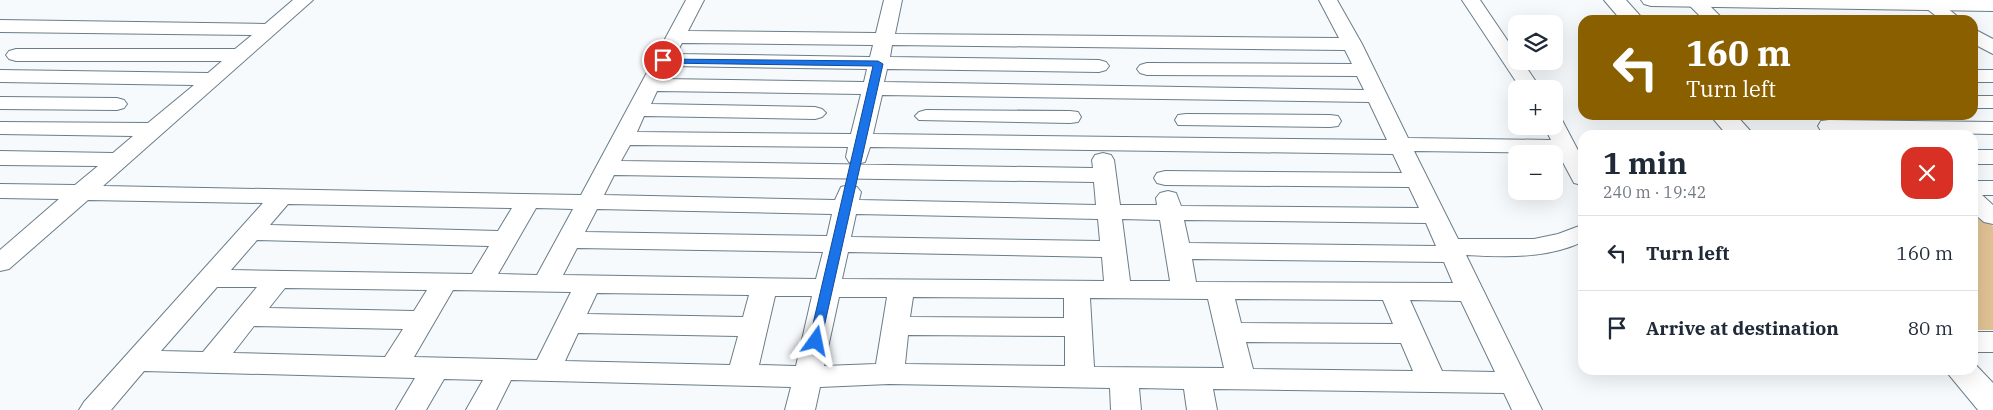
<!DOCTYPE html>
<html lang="en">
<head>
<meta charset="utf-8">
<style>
	:root { --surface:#fff; --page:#f2f2f3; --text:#1f2937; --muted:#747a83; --line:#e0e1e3 }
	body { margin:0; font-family:"IBM Plex Serif",serif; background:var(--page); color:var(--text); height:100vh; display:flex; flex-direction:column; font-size:19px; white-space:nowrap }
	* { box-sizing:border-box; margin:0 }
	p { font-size:16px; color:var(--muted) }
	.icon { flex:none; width:28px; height:28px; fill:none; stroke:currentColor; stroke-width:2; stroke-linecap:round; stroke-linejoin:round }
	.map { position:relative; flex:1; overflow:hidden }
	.sheet { position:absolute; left:1578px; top:130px; width:400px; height:245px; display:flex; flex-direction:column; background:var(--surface); border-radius:15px; box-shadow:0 5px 20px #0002 }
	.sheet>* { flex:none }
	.banner { position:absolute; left:1578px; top:15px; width:400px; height:105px; border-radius:15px; box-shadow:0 5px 20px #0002; background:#8a5f00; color:#fff; overflow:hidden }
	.fabs { position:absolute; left:1508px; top:15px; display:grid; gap:10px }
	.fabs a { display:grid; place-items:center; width:55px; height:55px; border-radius:10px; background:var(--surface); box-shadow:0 5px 20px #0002; font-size:25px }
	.pin { position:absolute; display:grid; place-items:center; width:42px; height:42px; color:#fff; margin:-21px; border:2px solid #fff; border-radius:50%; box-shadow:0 1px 5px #0007 }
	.me { position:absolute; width:55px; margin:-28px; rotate:12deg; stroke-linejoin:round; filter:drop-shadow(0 0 4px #0008) }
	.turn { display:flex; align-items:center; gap:18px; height:105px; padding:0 25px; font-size:22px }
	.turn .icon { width:65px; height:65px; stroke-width:2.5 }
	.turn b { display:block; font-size:35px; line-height:42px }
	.round { display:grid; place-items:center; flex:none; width:52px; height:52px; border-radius:15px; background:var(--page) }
	.summary { display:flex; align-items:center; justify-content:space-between; height:85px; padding:0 25px }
	h1 { font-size:30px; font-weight:700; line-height:38px }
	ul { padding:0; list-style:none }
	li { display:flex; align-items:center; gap:15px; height:75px; padding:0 25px; border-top:1px solid var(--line) }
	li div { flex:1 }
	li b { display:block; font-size:19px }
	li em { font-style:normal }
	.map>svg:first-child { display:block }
	.green { fill:#e1c294 }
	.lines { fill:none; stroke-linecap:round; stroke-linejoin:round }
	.street-casing { stroke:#6b7d89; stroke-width:2 }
	.secondary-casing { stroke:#6b7d89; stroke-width:2 }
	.street { fill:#fff; fill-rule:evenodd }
	.secondary { fill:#fff; fill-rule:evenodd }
	.route { fill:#1a73e8; stroke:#114b97 }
</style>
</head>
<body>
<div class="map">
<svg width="1993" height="410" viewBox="0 0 1993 410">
	<rect width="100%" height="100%" fill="#f6fafd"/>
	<path class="green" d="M1972 209 1993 226V330H1973Z"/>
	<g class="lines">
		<g class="street-casing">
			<path id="street" d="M293 0H313L103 186 581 195 686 0H704L688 31 876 33 884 0H902L895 34 1339 38 1319 0H1337L1362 44 1408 138 1551 140 1544 126H1554V119L1562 120 1582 158V185L1574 183 1558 153 1414 151 1458 239H1534L1558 234 1582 225V242C1546 259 1505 257 1466 255L1542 410H1512L1504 393 1213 389 1217 410H1187L1184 389 1139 388 1141 410H1111L1110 388 889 384 820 387 815 410H785L791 387 511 380 496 410H466L483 380 444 379 426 410H396L415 378 144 371 111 410H79L84 402 263 203 88 200 9 269 0 271V250L59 199 0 198V184L75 185 98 166 0 165V151L113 153 133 136 0 134V122L148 123 194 85 0 82V70L208 73 222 61H16L9 59 6 55 9 51 16 49H235L252 35 0 32V20L265 24ZM682 43 873 45 870 57 676 54ZM892 45 1345 50 1352 64 1147 63 1140 65 1137 69 1140 73 1147 75 1357 76 1364 90 884 82 887 69 1099 72 1106 70 1109 66 1106 62 1099 60 890 57ZM670 66 867 69 864 82 663 79ZM657 91 861 94 851 134 637 132 644 116 815 119 822 117 826 113 822 109 815 107 651 104ZM882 95 1369 102 1387 140 873 134ZM630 145 848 147 846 157 849 162 857 164 865 162 870 147 1393 154 1402 173 1165 171 1157 173 1154 178 1157 183 1165 185 1409 187 1419 208 1181 206 1176 193 1168 191 1160 193 1156 198 1157 205H1120L1114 160 1111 155 1103 153 1095 155 1092 160 1093 168 621 161ZM614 175 1094 182 1096 205 859 200 861 192 857 187 849 185 841 187 835 200 604 195ZM288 204 512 208 498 231 270 225ZM536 208 573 209 537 275 498 274ZM597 209 832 214 827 236 585 232ZM856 214 1098 219 1100 241 851 237ZM1122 219 1160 220 1170 281H1130ZM1184 220 1426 223 1436 246 1189 243ZM257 240 489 246 472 274 231 270ZM577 248 823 252 816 279 563 275ZM848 252 1102 257 1104 281 842 279ZM1192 259 1444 262 1453 283 1196 282ZM217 287H257L203 352 161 351ZM285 288 427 290 414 311 269 308ZM453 290 571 292 537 360 414 357ZM597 293 749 295 743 317 587 314ZM775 296H812L796 366 759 365ZM839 297H887L876 364 824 366ZM913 297 1064 298V318L910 317ZM1090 298 1208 299 1224 368 1094 367ZM1235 299 1383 300 1393 324 1241 323ZM1410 300 1461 301 1495 372 1442 371ZM254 326 403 329 385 357 233 353ZM578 333 738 336 730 365 565 361ZM908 335 1065 336V366L905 364ZM1246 342 1401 343 1413 371 1253 369Z
				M1462 0H1480L1516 53V61H1522L1541 89H1521Z
				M1684 0H1704L1724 20H1704Z
				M1916 0H1937L1962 20H1941Z
				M1972 28 1993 39V54L1972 43Z
				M1972 70H1993V82H1972Z
				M1972 96H1993V108H1972Z
				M0 97 117 98 124 100 127 104 124 108 117 110 0 109Z
				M926 110 1070 111 1078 112 1081 117 1078 122 1070 123 919 120 915 116 919 112Z
				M1186 114 1330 115 1338 116 1341 121 1338 126 1330 127 1178 125 1175 120 1178 115Z
				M1829 120 1993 122V134L1821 131 1818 126 1821 121Z
				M1972 150H1993V164H1972Z
				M1972 181H1993V195H1982L1993 205V224L1984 222 1972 212Z
				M1972 332H1993V352H1972Z"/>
		</g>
		<g class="secondary-casing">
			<path id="secondary" d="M1604 0H1626L1644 20H1621Z
				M1641 0H1993V11L1651 6 1644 4Z
				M1710 115H1736L1754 135H1727Z
				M1973 362 1993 383V410H1978L1945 370H1972Z"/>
		</g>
		<use href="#street" class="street"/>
		<use href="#secondary" class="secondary"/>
	</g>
	<path class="route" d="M660 59 878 61 883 64 820 345 816 346 809 341 873 66 663 63 660 62Z"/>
</svg>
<div class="fabs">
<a><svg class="icon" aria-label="layers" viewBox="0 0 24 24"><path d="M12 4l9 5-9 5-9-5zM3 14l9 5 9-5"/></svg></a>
<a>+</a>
<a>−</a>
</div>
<div class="pin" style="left:663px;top:60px;background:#d93025"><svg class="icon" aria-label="arrive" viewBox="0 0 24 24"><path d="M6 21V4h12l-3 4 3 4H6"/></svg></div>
<svg class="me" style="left:816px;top:341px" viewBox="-20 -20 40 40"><path d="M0-17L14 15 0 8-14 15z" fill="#1a73e8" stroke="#fff" stroke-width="4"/></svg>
<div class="banner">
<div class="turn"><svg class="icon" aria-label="left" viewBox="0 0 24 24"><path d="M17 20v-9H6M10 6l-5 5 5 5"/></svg><div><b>160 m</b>Turn left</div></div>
</div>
<section class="sheet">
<div class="summary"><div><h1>1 min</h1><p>240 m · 19:42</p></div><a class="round" style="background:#d93025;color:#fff"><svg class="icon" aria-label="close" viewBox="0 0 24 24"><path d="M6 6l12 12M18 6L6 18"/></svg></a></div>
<ul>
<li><svg class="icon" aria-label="left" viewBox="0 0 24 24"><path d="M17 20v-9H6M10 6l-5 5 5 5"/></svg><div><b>Turn left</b></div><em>160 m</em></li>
<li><svg class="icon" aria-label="arrive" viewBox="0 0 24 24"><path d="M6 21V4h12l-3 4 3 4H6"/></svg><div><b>Arrive at destination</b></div><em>80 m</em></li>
</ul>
</section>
</div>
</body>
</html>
